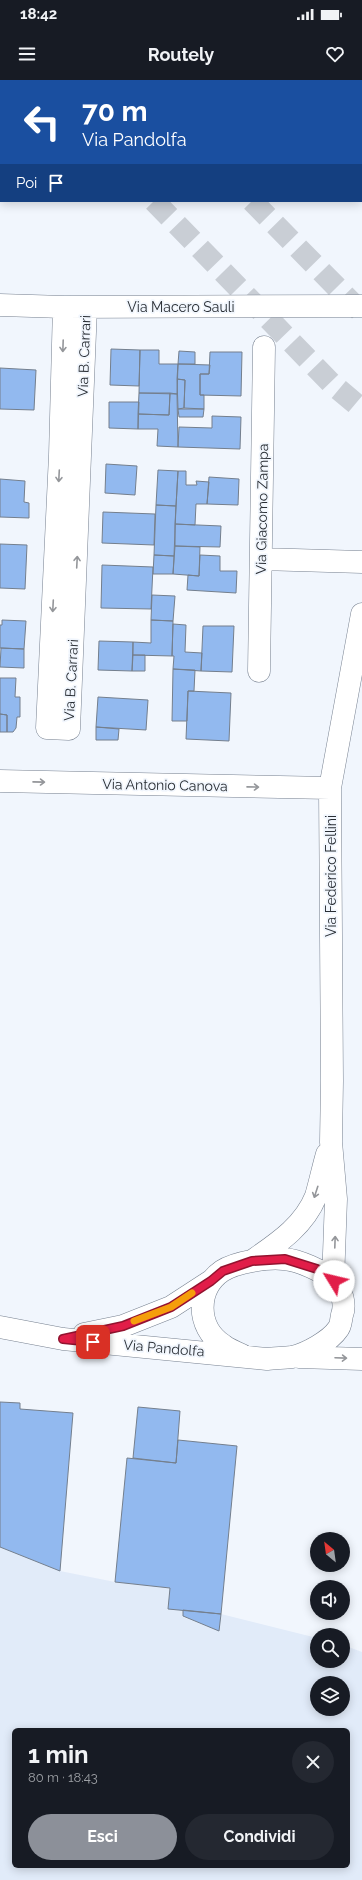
<!DOCTYPE html>
<html lang="it">
<head>
<meta charset="utf-8">
<style>
	:root { --surface:#171b24; --page:#242831; --text:#f1f3f6; --muted:#9ea1a6; --accent:#8c9099 }
	body { margin:0; font-family:Raleway,sans-serif; background:var(--page); color:var(--text); height:100vh; display:flex; flex-direction:column; font-size:15px; white-space:nowrap }
	* { box-sizing:border-box; margin:0 }
	p { font-size:13px; color:var(--muted) }
	.icon { flex:none; width:22px; height:22px; fill:none; stroke:currentColor; stroke-width:2; stroke-linecap:round; stroke-linejoin:round }
	.map { position:relative; flex:1; overflow:hidden }
	.side { position:absolute; left:12px; top:1648px; width:338px; height:140px; display:flex; flex-direction:column; background:var(--surface); border-radius:6px; box-shadow:0 2px 10px #0003 }
	.side>* { flex:none }
	.banner { position:absolute; left:0px; top:0px; width:362px; height:122px; box-shadow:0 2px 10px #0003; background:#1a4fa0; color:#fff; overflow:hidden }
	.needle { width:26px; rotate:331deg }
	.buttons { position:absolute; left:310px; top:1452px; display:grid; gap:8px }
	.buttons a { display:grid; place-items:center; width:40px; height:40px; border-radius:50%; background:var(--surface); box-shadow:0 2px 10px #0003; font-size:20px }
	.pin { position:absolute; display:grid; place-items:center; width:34px; height:34px; color:#fff; margin:-17px; border-radius:8px; box-shadow:0 2px 6px #0006 }
	.me { position:absolute; width:44px; margin:-22px; rotate:306deg; stroke-linejoin:round; filter:drop-shadow(0 0 3px #0008) }
	.turn { display:flex; align-items:center; gap:14px; height:84px; padding:0 16px; font-size:18px }
	.turn .icon { width:52px; height:52px; stroke-width:2.5 }
	.turn b { display:block; font-size:28px; line-height:34px }
	.then { display:flex; align-items:center; height:38px; padding:0 16px; background:#0003; gap:8px; font-size:15px }
	.round { display:grid; place-items:center; flex:none; width:42px; height:42px; border-radius:21px; background:var(--page) }
	.overview { display:flex; align-items:center; justify-content:space-between; height:68px; padding:0 16px }
	h1 { font-size:24px; font-weight:700; line-height:30px }
	.cta { display:flex; gap:8px; margin-top:auto; padding:8px 16px }
	.cta a { flex:1; height:46px; border-radius:24px; background:var(--accent); color:#fff; font-size:16px; font-weight:700; line-height:46px; text-align:center }
	.cta a+a { background:var(--page); color:var(--text) }
	.status { display:flex; justify-content:space-between; align-items:center; height:28px; padding:0 20px; background:var(--surface); direction:ltr }
	.status svg { height:11px; fill:currentColor }
	header { display:flex; justify-content:space-between; align-items:center; height:52px; padding:0 16px; background:var(--surface); font-size:18px; font-weight:700 }
	.map>svg:first-child { display:block }
	.built { fill:#e1ebf9; fill-rule:evenodd }
	.building { fill:#92b9ef; stroke:#747f8d }
	.lines { fill:none; stroke-linecap:round; stroke-linejoin:round }
	.highway-tunnel { stroke:#c9ced5; stroke-width:22; stroke-dasharray:22 11; stroke-linecap:butt }
	.street-casing { stroke:#778190; stroke-width:23 }
	.street { stroke:#fff; stroke-width:22 }
	.oneway { stroke:#94969a }
	.route-casing { stroke:#92132f; stroke-width:10 }
	.route { stroke:#e11d48; stroke-width:7 }
	.slow { stroke:#f59e0b; stroke-width:7 }
	.labels { text-anchor:middle; dominant-baseline:central; stroke-width:3.5; stroke-linejoin:round; paint-order:stroke }
	.street-label { font-size:14px; fill:#292e34; stroke:#f1f6fd }
</style>
</head>
<body>
<div class="status"><b>18:42</b><svg viewBox="0 0 49 12"><path d="M0 12V9h3v3zM5 12V6h3v6zM10 12V3h3v9zM15 12V0h3v12zM26 1h20v11H26zM47 4h2v5h-2z"/></svg></div>
<header><svg class="icon" aria-label="menu" viewBox="0 0 24 24"><path d="M4 6h16M4 12h16M4 18h16"/></svg>Routely<svg class="icon" aria-label="heart" viewBox="0 0 24 24"><path d="M12 20l-8-8c-3-5 5-10 8-4 3-6 11-1 8 4z"/></svg></header>
<div class="map">
<svg width="362" height="1800" viewBox="0 0 362 1800">
	<rect width="100%" height="100%" fill="#f1f6fd"/>
	<path class="built" d="M0 1467 60 1491 115 1502 170 1508 183 1530V1537L219 1551 221 1534 317 1558V1581H343V1565L362 1572V1800H0ZM317 1603H343V1629H317ZM14 1650H348V1786H14Z"/>
	<path class="building" d="M4 0H143L142 1Z
		M302 0H356L302 1Z
		M111 269 140 270 139 306 110 305Z
		M140 270H159V284H178L177 314 139 313Z
		M179 271 195 272V284H178Z
		M210 272H242L241 316 200 315V294H209Z
		M178 284 210 285 209 294H200V315H204V329L184 328 185 300 177 299Z
		M0 288 36 290 34 330 0 329Z
		M177 299 185 300 184 328 178 329Z
		M139 313H170L169 335 138 334Z
		M170 313 177 314 178 367 157 366 158 349H138V334L169 335Z
		M109 322H139L138 349 109 348Z
		M178 329H204L203 337H179Z
		M212 336 241 337 240 369 178 367 179 347 212 348Z
		M106 384 137 386 135 415 105 413Z
		M158 390 178 391 176 426 156 425Z
		M178 391H186V405H197L196 401 209 402 207 424H196L195 445 175 444Z
		M209 397 239 399 238 425 207 424Z
		M0 399 25 401 24 422 29 423V438L0 437Z
		M156 425 176 426 174 476 154 475Z
		M103 432 155 434 154 465 102 463Z
		M175 444 221 446 220 467 175 466Z
		M0 464 27 465 25 509 0 508Z
		M175 466 200 467 199 496 173 494Z
		M154 475 174 476 173 494H153Z
		M200 475 220 476V491H237L236 513 187 510 188 495 199 496Z
		M102 485 153 487 151 529 101 528Z
		M152 515 175 516 173 541 151 540Z
		M2 540 26 541 24 569 0 568V545H2Z
		M151 540 173 541 172 576 133 575V562L151 563Z
		M173 544 186 545 185 572 202 573 201 591 173 589 174 576H172Z
		M203 546H234L232 592 201 591Z
		M99 561 133 562 132 591 98 590Z
		M1 568 24 569V588L0 587Z
		M133 575H145V591H132Z
		M173 589 195 590 194 611H188L187 641H172Z
		M0 598H16L15 617H20V637H17L16 648 13 652H7V635L0 634Z
		M188 611 231 613 229 661 186 659Z
		M98 617 148 620 146 650 96 647Z
		M0 634 7 635V652H0Z
		M96 647 119 649 118 660H96Z
		M0 1322 20 1323V1329L73 1333 60 1491 0 1467Z
		M138 1327 180 1331 176 1383 133 1378Z
		M178 1360 237 1366 221 1534 168 1529 170 1508 115 1502 127 1378 176 1383Z
		M183 1530 221 1534 219 1551 183 1536Z"/>
	<g class="lines">
		<path class="highway-tunnel" d="M37 0 38 1
			M134 0 135 1
			M154 121 331 303 362 329
			M252 121 362 233"/>
		<g class="street-casing">
			<path id="street" d="M0 225 64 227 362 226
				M64 227 60 375 47 648 69 649 86 227
				M261 479 362 482
				M259 591 264 267
				M0 701 330 708
				M252 1181C278 1163 304 1146 316 1116 320 1102 323 1088 327 1074
				M333 1201 336 1119 331 1062 332 1001 330 708 362 534
				M0 1247 63 1259 267 1279C275 1278 284 1278 292 1277 306 1274 330 1261 338 1249 341 1246 341 1239 342 1235 346 1224 342 1210 333 1201 324 1191 298 1180 284 1179 268 1177 236 1182 222 1191 196 1209 196 1247 223 1265 228 1269 235 1272 242 1275
				M84 1254 123 1246 171 1227 211 1201
				M299 1277 362 1279"/>
		</g>
		<use href="#street" class="street"/>
	</g>
	<defs><path id="oneway-shaft" d="M-6 0H5M1.5-3L5.5 0L1.5 3" fill="none" stroke-width="1.6" stroke-linecap="round" stroke-linejoin="round"/></defs>
	<g class="oneway">
		<use href="#oneway-shaft" transform="translate(63 266) rotate(92)"/>
		<use href="#oneway-shaft" transform="translate(59 396) rotate(93)"/>
		<use href="#oneway-shaft" transform="translate(77 482) rotate(-87)"/>
		<use href="#oneway-shaft" transform="translate(53 526) rotate(93)"/>
		<use href="#oneway-shaft" transform="translate(39 702) rotate(1)"/>
		<use href="#oneway-shaft" transform="translate(253 707) rotate(1)"/>
		<use href="#oneway-shaft" transform="translate(316 1112) rotate(108)"/>
		<use href="#oneway-shaft" transform="translate(335 1162) rotate(-88)"/>
		<use href="#oneway-shaft" transform="translate(341 1278) rotate(2)"/>
	</g>
	<g class="lines">
		<g class="route-casing">
			<path id="route" d="M93 1262 63 1259 123 1246 171 1227 211 1201 223 1191 252 1181 285 1179 317 1189 334 1201"/>
		</g>
		<use href="#route" class="route"/>
		<path class="slow" d="M134 1241 171 1227 192 1213"/>
	</g>
	<g class="labels">
		<g class="street-label">
			<text x="181" y="227">Via Macero Sauli</text>
			<text transform="translate(84 276) rotate(-88)">Via B. Carrari</text>
			<text transform="translate(262 429) rotate(-89)">Via Giacomo Zampa</text>
			<text transform="translate(71 600) rotate(-87)">Via B. Carrari</text>
			<text transform="translate(165 705) rotate(1)">Via Antonio Canova</text>
			<text transform="translate(331 796) rotate(-90)">Via Federico Fellini</text>
			<text transform="translate(164 1268) rotate(5)">Via Pandolfa</text>
		</g>
	</g>
</svg>
<div class="buttons">
<a><svg class="needle" viewBox="-14 -14 28 28"><path d="M0-13l5 13h-10z" fill="#e53935"/><path d="M0 13l5-13h-10z" fill="#9ea1a6"/></svg></a>
<a><svg class="icon" aria-label="sound" viewBox="0 0 24 24"><path d="M4 9h4l5-4v14l-5-4H4zM17 9q2 3 0 6"/></svg></a>
<a><svg class="icon" aria-label="search" viewBox="0 0 24 24"><circle cx="10" cy="10" r="6"/><path d="M15 15l6 6"/></svg></a>
<a><svg class="icon" aria-label="layers" viewBox="0 0 24 24"><path d="M12 4l9 5-9 5-9-5zM3 14l9 5 9-5"/></svg></a>
</div>
<div class="pin" style="left:93px;top:1262px;background:#d93025"><svg class="icon" aria-label="arrive" viewBox="0 0 24 24"><path d="M6 21V4h12l-3 4 3 4H6"/></svg></div>
<svg class="me" style="left:334px;top:1201px" viewBox="-20 -20 40 40"><circle r="19" fill="#fff"/><path d="M0-13L10 11 0 6-10 11z" fill="#e11d48"/></svg>
<div class="banner">
<div class="turn"><svg class="icon" aria-label="left" viewBox="0 0 24 24"><path d="M17 20v-9H6M10 6l-5 5 5 5"/></svg><div><b>70 m</b>Via Pandolfa</div></div>
<div class="then">Poi<svg class="icon" aria-label="arrive" viewBox="0 0 24 24"><path d="M6 21V4h12l-3 4 3 4H6"/></svg></div>
</div>
<section class="side">
<div class="overview"><div><h1>1 min</h1><p>80 m · 18:43</p></div><a class="round"><svg class="icon" aria-label="close" viewBox="0 0 24 24"><path d="M6 6l12 12M18 6L6 18"/></svg></a></div>
<div class="cta"><a>Esci</a><a>Condividi</a></div>
</section>
</div>
</body>
</html>
